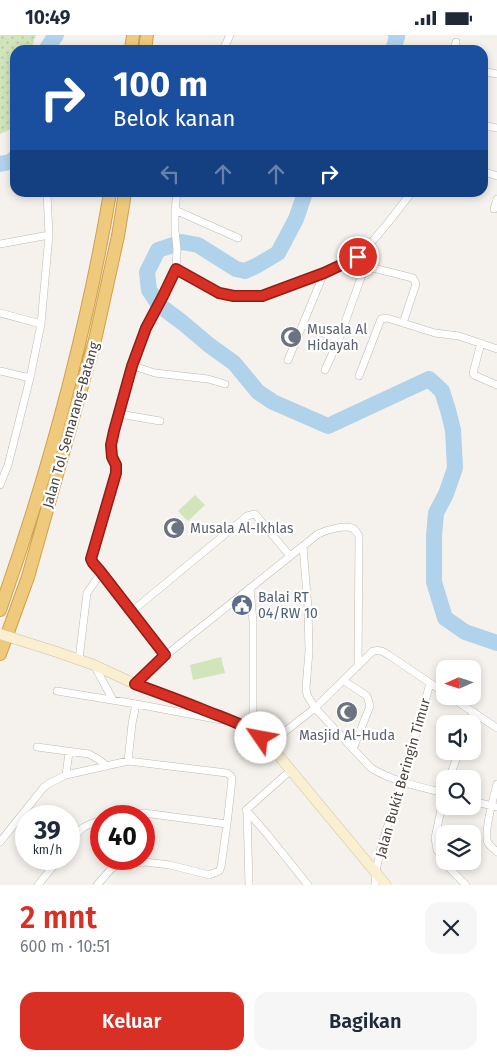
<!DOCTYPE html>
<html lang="id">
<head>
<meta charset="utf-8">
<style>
	:root { --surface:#fff; --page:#f6f6f7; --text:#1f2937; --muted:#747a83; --accent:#d93025 }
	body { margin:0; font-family:"Fira Sans",sans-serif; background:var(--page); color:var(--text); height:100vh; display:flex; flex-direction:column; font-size:19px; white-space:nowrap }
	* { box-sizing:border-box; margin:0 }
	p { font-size:16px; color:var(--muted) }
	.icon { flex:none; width:28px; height:28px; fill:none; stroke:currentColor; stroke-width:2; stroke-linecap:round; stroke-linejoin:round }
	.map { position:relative; height:850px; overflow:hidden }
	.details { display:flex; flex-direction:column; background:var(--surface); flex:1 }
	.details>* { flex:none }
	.guide { position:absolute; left:10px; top:10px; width:478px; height:152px; border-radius:15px; box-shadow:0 2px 8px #0003; background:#1a4fa0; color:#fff; overflow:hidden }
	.needle { width:32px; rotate:267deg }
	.fabs { position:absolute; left:436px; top:625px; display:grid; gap:10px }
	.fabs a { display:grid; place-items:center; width:45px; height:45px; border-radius:10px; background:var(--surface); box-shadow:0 2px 8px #0003; font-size:25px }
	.speed { position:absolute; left:15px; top:770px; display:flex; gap:10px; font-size:25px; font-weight:700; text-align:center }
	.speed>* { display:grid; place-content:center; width:65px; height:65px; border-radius:50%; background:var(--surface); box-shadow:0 2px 8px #0003; line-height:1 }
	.speed small { font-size:12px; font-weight:400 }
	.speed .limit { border:8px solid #d22; background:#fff; color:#111 }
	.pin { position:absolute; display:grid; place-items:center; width:42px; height:42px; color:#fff; margin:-21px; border:2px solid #fff; border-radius:50%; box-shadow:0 1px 5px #0007 }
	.me { position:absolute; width:55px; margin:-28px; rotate:303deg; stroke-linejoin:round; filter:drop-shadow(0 0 4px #0008) }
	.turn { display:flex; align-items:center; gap:18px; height:105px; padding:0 20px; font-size:22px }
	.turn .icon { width:65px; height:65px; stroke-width:2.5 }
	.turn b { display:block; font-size:35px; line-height:42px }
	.lanes { display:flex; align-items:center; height:48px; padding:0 20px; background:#0003; justify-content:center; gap:25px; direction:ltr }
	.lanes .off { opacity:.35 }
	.round { display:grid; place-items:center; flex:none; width:52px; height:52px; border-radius:15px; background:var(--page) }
	.headline { display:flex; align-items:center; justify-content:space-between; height:85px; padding:0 20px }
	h1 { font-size:30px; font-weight:600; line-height:38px; color:var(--accent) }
	.primary-button { display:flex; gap:10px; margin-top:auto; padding:10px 20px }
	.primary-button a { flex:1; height:58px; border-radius:15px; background:var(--accent); color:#fff; font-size:20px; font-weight:600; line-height:58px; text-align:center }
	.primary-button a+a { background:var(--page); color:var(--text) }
	.status { display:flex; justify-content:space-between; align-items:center; height:35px; padding:0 25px; background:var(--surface); direction:ltr }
	.status svg { height:14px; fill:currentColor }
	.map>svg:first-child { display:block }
	.grass { fill:url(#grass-dots) }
	.pitch { fill:#d1e4ba }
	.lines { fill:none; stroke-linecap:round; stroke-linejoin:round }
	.river { stroke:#b0d2ea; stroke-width:16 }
	.street-casing { stroke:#c0bab0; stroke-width:8 }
	.secondary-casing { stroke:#cfc4a1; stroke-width:11 }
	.highway-casing { stroke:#cfa04c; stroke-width:14 }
	.street { stroke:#fff; stroke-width:7 }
	.secondary { stroke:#faf0d1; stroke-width:10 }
	.highway { stroke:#f0ca7c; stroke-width:12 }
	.secondary-bridge-casing { stroke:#cfc4a1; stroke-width:11; stroke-linecap:butt }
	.secondary-bridge { stroke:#faf0d1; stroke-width:10 }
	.route-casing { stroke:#8d1f18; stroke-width:12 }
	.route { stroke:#d93025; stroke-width:9 }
	.labels { text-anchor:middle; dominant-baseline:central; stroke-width:4.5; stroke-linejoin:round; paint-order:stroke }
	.worship-label { font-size:14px; fill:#5b616d; stroke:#fff; text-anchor:start }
	.street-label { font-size:14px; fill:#49433b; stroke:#fff }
	.service-label { font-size:14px; fill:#4e5e75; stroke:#fff; text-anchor:start }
</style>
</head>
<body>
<div class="status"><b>10:49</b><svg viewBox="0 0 49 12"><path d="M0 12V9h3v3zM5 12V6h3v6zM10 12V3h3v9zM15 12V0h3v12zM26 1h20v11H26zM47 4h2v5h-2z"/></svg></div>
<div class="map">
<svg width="497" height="850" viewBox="0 0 497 850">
	<defs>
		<pattern id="grass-dots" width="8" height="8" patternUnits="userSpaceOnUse" patternTransform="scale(1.25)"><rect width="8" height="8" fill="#d1e4ba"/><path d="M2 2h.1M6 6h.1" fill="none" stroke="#b5c5a1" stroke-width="1.8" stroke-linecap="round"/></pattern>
	</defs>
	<rect width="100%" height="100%" fill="#f5f2ed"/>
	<path class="grass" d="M0 0H36L31 15H15V92L0 99Z"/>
	<path class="pitch" d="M195 460 205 470 188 486 178 476Z
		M221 622 225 638 193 645 190 630Z"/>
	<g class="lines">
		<path class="river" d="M46 15 56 0
			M393 15 397 2 396 0
			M0 129 10 127 15 123
			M305 158 296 184 278 218 258 230 245 236 236 234 198 210 182 207 158 215 147 237 149 255 159 270 183 288 209 310 234 328 258 357 273 367 328 391 429 344 442 356 448 375 453 395 455 433 446 459 436 478 434 501V547L445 583 465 597 497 608"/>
		<g class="street-casing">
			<path id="street" d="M223 15 230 0
				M454 15 456 7
				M482 36 497 39
				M482 90 497 93
				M482 136 497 141
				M494 174 497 164
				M175 175 238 203
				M0 209 49 200
				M176 234 219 258 234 261H262L324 238 358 223 387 189 411 158
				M0 278 41 289
				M403 288 435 298 459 301 497 314
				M303 290 339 304 325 335
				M339 304 363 237C366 234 368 233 373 233L413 243 416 249 403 288 387 283 381 284 359 341
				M481 308 473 338 474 340 497 350
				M288 325 324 238
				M133 331 155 338 208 344 225 349
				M0 336 30 343
				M119 379 160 386
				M0 450 8 430 30 343 41 289 49 200 47 158
				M303 511 308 573 309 616 306 653 307 660 315 673 371 733C394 747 420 752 445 758
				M101 538 165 621
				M250 553 253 586V696
				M131 577 247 481 255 479 290 521
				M79 624 87 558 101 538 93 528 91 524 104 477 116 438V430L112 422 111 414 114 396 139 311 146 293 163 261 176 234 177 214 175 196V175L177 158
				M94 630 113 665
				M344 646 367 661 370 671 353 714
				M135 649 165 621 318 499C326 495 346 489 354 494 356 496 357 498 359 501L358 631
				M57 656 136 669 221 685
				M449 661 497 693
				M469 689 474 677
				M269 709 315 673 373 616C380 614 384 617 390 621L445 658
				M37 712 89 719 98 724 107 731
				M128 726 132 689 136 669
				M66 740 69 717
				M449 744 459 716
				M497 749C494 760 483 799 488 808 490 811 494 814 497 817
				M445 756 435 803 437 815 445 826
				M472 766 497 772
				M246 775 267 799 308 850
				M246 775 291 735
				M247 776 249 850
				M0 807 44 752 50 748 66 740 128 726 227 738 231 741 232 744 227 789
				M69 810C81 792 81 792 101 785
				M445 826 450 834 466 850
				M38 850 59 824
				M97 850 111 834 119 829 145 827 170 830 209 840 219 836 221 832 227 789 144 778H129L111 781
				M375 850C376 823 386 797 394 771 406 730 419 690 430 648"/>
		</g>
		<g class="secondary-casing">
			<path id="secondary" d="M57 617 94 630 135 649 176 664 240 689 253 696 269 709 386 850"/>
		</g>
		<g class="highway-casing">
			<path id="highway" d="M131 15 133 0
				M145 15 147 0
				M0 575C48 439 86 299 110 158
				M0 619 28 542 95 305 118 201 125 158"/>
		</g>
		<use href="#street" class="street"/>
		<use href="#secondary" class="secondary"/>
		<use href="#highway" class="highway"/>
		<g class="secondary-bridge-casing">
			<path id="secondary-bridge" d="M0 599 57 617"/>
		</g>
		<use href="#secondary-bridge" class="secondary-bridge"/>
	</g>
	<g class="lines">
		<g class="route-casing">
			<path id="route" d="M261 703C246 690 227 684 209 677 184 667 160 658 135 649L165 620 100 536 93 528 91 524 116 438V430L112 422 111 410 114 396 132 331 146 293 163 261 176 234 219 258 234 261H262L324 238 358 222"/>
		</g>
		<use href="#route" class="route"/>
	</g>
	<defs>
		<g id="mosque-disc" transform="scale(1.125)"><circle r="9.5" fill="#6b7280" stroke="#fff"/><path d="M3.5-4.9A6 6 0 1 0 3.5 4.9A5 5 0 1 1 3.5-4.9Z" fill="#fff"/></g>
		<g id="civic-disc" transform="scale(1.125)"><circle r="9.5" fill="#5c6f8a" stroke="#fff"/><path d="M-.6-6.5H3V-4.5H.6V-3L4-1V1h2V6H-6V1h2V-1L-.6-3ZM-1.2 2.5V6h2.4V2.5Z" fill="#fff"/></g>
	</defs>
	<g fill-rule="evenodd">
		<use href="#mosque-disc" x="291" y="302"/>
		<use href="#mosque-disc" x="174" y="493"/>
		<use href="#civic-disc" x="242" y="570"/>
		<use href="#mosque-disc" x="347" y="677"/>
	</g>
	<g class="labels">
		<g class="worship-label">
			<text x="307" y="294">Musala Al<tspan x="307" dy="16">Hidayah</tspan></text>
			<text x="190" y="493">Musala Al-Ikhlas</text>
			<text x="347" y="700" text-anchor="middle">Masjid Al-Huda</text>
		</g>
		<g class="street-label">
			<text transform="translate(71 390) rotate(-74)">Jalan Tol Semarang–Batang</text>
			<text transform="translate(403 743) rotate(-74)">Jalan Bukit Beringin Timur</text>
		</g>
		<g class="service-label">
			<text x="258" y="562">Balai RT<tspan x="258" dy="16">04/RW 10</tspan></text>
		</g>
	</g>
</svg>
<div class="fabs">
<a><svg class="needle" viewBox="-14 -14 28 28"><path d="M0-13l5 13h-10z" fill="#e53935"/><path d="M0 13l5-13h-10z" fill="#747a83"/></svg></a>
<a><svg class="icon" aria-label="sound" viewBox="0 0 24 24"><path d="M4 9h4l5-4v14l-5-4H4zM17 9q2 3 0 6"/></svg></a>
<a><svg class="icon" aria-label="search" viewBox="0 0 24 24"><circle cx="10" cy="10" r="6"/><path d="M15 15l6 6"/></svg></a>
<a><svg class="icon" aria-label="layers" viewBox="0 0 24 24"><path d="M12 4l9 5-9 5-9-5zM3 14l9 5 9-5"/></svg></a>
</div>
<div class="speed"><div>39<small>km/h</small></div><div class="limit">40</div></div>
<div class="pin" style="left:358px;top:222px;background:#d93025"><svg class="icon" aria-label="arrive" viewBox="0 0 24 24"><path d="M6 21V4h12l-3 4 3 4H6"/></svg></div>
<svg class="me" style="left:261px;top:703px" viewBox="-20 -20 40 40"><circle r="19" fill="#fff"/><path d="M0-13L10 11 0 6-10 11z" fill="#d93025"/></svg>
<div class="guide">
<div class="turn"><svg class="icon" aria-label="right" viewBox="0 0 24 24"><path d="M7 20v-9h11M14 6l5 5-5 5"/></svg><div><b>100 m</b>Belok kanan</div></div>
<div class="lanes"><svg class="icon off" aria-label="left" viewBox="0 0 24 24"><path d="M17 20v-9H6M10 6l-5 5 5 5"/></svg><svg class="icon off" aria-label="ahead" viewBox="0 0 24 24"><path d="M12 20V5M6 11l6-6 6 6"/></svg><svg class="icon off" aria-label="ahead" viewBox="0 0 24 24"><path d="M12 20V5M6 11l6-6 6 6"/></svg><svg class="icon" aria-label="right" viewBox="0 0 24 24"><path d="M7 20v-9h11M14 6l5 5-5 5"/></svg></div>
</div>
</div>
<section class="details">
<div class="headline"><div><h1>2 mnt</h1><p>600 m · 10:51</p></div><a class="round"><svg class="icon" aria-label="close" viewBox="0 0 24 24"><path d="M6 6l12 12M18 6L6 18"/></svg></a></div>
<div class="primary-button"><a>Keluar</a><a>Bagikan</a></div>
</section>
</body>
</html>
